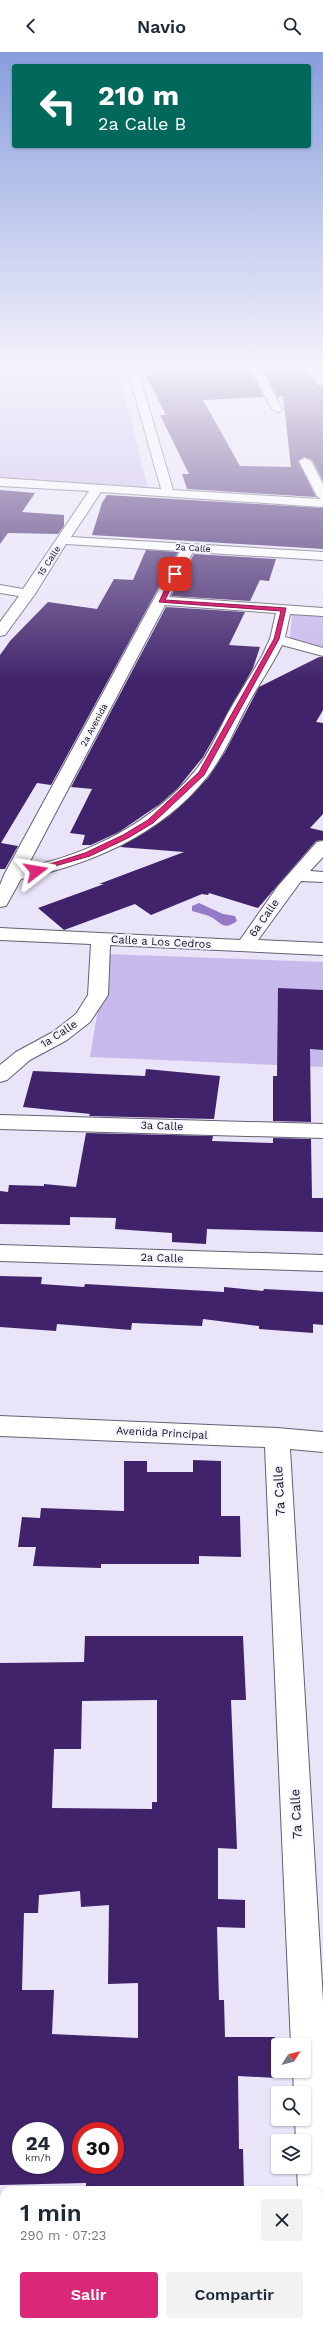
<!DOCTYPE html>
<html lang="es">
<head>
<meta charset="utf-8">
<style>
	:root { --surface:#fff; --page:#f2f2f3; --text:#1f2937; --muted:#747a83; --accent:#db2777 }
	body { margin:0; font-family:"Work Sans",sans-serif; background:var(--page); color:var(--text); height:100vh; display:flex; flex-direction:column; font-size:15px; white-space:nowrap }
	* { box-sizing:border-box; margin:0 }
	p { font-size:13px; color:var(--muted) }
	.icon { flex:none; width:22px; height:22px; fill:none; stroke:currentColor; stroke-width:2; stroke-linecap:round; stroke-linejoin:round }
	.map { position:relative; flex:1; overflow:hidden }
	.details { position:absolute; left:0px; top:2134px; width:323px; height:140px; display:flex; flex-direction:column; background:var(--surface); border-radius:12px 12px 0 0; box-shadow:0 1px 3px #0004 }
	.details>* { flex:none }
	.banner { position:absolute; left:12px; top:12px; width:299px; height:84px; border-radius:4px; box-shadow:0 1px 3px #0004; background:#00695c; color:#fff; overflow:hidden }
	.needle { width:26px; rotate:54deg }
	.controls { position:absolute; left:271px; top:1986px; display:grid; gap:8px }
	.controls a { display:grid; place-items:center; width:40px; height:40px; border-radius:4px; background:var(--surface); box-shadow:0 1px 3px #0004; font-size:20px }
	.speed { position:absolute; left:12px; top:2070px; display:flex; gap:8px; font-size:20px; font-weight:700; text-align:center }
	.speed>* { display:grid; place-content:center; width:52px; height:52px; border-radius:50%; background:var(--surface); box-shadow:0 1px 3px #0004; line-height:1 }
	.speed small { font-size:10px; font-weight:400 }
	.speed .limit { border:6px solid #d22; background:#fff; color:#111 }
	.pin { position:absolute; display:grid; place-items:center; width:34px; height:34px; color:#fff; margin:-17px; border-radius:8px; box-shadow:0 2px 6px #0006 }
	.me { position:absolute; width:44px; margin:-22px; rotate:76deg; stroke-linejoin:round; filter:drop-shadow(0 0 3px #0008) }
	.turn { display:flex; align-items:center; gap:14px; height:84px; padding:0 20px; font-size:18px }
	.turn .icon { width:52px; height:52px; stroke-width:2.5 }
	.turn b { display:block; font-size:28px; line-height:34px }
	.round { display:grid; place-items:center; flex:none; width:42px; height:42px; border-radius:4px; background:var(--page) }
	.headline { display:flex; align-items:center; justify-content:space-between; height:68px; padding:0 20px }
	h1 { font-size:24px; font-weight:600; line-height:30px }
	.action { display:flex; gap:8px; margin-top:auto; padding:8px 20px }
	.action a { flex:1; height:46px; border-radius:4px; background:var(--accent); color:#fff; font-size:16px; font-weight:600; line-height:46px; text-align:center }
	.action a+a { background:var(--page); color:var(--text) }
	header { display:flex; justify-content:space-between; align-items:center; height:52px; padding:0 20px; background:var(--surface); font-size:18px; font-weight:600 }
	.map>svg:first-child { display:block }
	.green { fill:#c8b9ec }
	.water { fill:#957aca }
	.building { fill:#40236b; fill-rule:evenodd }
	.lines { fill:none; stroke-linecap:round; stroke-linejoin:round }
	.minor-casing { stroke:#645f71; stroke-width:2 }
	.minor { fill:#fff; fill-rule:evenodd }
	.route { fill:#db2777; stroke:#8e194d }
	.labels { text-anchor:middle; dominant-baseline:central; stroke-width:4; stroke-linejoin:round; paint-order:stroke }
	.far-street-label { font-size:9px; fill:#110f16; stroke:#f6f3ff }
	.street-label { font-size:11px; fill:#110f16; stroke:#f6f3ff }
	.near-street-label { font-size:13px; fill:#110f16; stroke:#f6f3ff }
</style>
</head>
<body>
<header><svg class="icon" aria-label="back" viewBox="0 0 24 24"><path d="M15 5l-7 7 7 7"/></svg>Navio<svg class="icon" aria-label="search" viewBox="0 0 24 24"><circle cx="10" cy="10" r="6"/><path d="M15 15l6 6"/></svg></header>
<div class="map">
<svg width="323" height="2274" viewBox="0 0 323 2274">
	<rect width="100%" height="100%" fill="#e9e4f8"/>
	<path class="green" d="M0 312H117L148 437 0 426Z
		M292 562 323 564V596L290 587Z
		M107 902 323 910V1015L90 1005Z"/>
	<path class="water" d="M199 851 223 862 235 864 237 869C223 879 222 871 211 865 205 862 198 861 192 859V854Z"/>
	<path class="building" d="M213 312 214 314 241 313 243 316H249L264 345 203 348 240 414 291 415 283 344 277 345 263 316H305L310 326H314L317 333H323V429L312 408 304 405 298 409 316 445 187 437 182 422H189L160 363H166L146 324 155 321 151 313Z
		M0 438 35 441 22 460 64 463V474L58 482 8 481 0 492Z
		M107 443 323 456V497L92 483 102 451Z
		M146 498 178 500 51 733 37 731 1 791 18 794 5 817H0V603L10 589 48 550 97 557 114 527 133 528Z
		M194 502 276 507 269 529 260 528 250 549 171 544Z
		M166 555 245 560 229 593 260 595 253 616 203 705 178 736 160 752 119 780 91 793H82L85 783 70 781 92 737 71 735Z
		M319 605H323V658L316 670 323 671V762L310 776 323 779V788L316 789 258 856 209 841 208 843 202 842 151 863 135 852 64 878 38 856 104 832H99L184 800 120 795 169 764 208 726 225 700 259 635Z
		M278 936 323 938V998L310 997 311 1070 273 1069V1024H277Z
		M146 1017 220 1024 214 1067 89 1064 90 1062 23 1055 33 1019 145 1024Z
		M86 1081 213 1084 212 1089 273 1091V1086L311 1087 312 1146H323V1180L207 1177 206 1192 172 1190V1181L115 1177 116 1166 70 1165V1173L0 1172V1139L8 1140 9 1133 44 1134V1132L76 1135Z
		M0 1224 42 1225 41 1232 84 1235 85 1232 224 1240V1235L263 1239 264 1237 323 1240V1273L313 1272V1281L259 1277V1274L203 1267 202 1274 132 1271 131 1278 57 1272 56 1279 0 1275Z
		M193 1408 221 1409V1464H240L241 1505 199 1504V1512H101V1516L33 1514 36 1495H18L22 1465 40 1466 41 1456 124 1459V1409H147V1420H193Z
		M85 1584H243L246 1648H231L237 1797 218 1796V1847L245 1848V1876L217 1875 219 1948H224L225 1985H275L276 2026 238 2024 239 2097H243L244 2138H86V2131L0 2133V1611L84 1610ZM157 1648V1750H152V1757L52 1756 54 1697H81L82 1649ZM80 1839 81 1855 109 1853 108 1932 138 1931V1986L52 1982 54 1938H22L24 1861H38L39 1843ZM21 2079H55V2113H21ZM81 2079H115V2113H81Z"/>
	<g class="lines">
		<g class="minor-casing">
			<path id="minor" d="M126 312H136L173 438 321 447 317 444 299 409 305 406 311 409 323 432V455L101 440 71 485 323 500V508L193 500 169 545 323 556V564L290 562 285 585 323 596V604L282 593C272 614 258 633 247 654 234 678 224 704 207 725 161 783 91 812 21 827L6 854 0 855V833L4 823 180 499 66 492 35 542 5 583 0 584V570L19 544 0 541V533L23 537 89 439 0 434V426L161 437ZM165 553 276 561 270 587 262 604C251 623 239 641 228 661 218 680 209 702 195 719 154 769 91 802 27 815Z
				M249 312H259L282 357 281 359 277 360 272 357Z
				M305 312H323V315H310Z
				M323 789V805L310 819 323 820V830L301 829 258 888 323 891V903L110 893 108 943 90 970 67 988 30 1008 7 1028 0 1030V1013L16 1000 53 980 76 962 88 943 91 892 0 888V876L240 888 278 834 317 790Z
				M0 1063 323 1072V1086L0 1077Z
				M0 1193 323 1203V1219L0 1209Z
				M0 1364 277 1376 323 1380V1400L290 1397 323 1949V2153L319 2155V2138H298L297 2115H304V2089H296L295 2067H304V2041H294L293 2019H304V1993H291L265 1395 0 1384Z
				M319 2170 323 2171V2274H308L306 2270H319Z"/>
		</g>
		<use href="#minor" class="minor"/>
	</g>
	<linearGradient id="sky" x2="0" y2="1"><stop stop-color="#879ddc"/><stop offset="0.5" stop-color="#f5f3fc"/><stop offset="1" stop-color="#f5f3fc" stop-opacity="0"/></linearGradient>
	<rect width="323" height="630" fill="url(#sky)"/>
	<path class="route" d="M175 521 178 522 165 548 286 556 279 587 204 723 153 771 128 786 90 804 34 820V817L85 801 123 783 148 768 199 720 274 587 281 559 159 550 172 522Z"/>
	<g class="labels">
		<g class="far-street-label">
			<text transform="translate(193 496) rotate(4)">2a Calle</text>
			<text transform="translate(49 509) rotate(-57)">15 Calle</text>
			<text transform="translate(94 673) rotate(-62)">2a Avenida</text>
		</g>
		<g class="street-label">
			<text transform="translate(264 866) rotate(-55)">6a Calle</text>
			<text transform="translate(161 890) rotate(3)">Calle a Los Cedros</text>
			<text transform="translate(59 982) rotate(-33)">1a Calle</text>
			<text transform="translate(162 1074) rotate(2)">3a Calle</text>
			<text transform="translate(162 1206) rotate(2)">2a Calle</text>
			<text transform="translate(162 1381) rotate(3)">Avenida Principal</text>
		</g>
		<g class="near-street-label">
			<text transform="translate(279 1439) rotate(-93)">7a Calle</text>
			<text transform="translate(296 1762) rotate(-93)">7a Calle</text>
		</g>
	</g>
</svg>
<div class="controls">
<a><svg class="needle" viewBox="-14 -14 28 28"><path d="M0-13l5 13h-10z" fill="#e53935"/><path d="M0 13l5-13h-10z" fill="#747a83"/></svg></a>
<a><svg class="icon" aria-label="search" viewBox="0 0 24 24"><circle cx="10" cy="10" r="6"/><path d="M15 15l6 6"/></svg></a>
<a><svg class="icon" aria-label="layers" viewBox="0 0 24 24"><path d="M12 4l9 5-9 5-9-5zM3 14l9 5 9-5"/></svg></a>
</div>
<div class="speed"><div>24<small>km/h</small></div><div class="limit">30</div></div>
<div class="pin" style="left:175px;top:522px;background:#d93025"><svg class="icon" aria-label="arrive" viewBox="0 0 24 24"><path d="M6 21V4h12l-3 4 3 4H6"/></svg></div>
<svg class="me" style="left:36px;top:819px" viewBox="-20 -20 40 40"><path d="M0-17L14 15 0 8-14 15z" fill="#db2777" stroke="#fff" stroke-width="4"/></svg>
<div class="banner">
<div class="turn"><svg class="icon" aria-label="left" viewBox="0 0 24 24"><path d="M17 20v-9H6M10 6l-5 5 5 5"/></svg><div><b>210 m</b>2a Calle B</div></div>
</div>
<section class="details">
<div class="headline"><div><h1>1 min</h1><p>290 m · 07:23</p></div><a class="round"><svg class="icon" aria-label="close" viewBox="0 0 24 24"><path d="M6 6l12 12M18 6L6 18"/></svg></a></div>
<div class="action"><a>Salir</a><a>Compartir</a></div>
</section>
</div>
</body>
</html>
